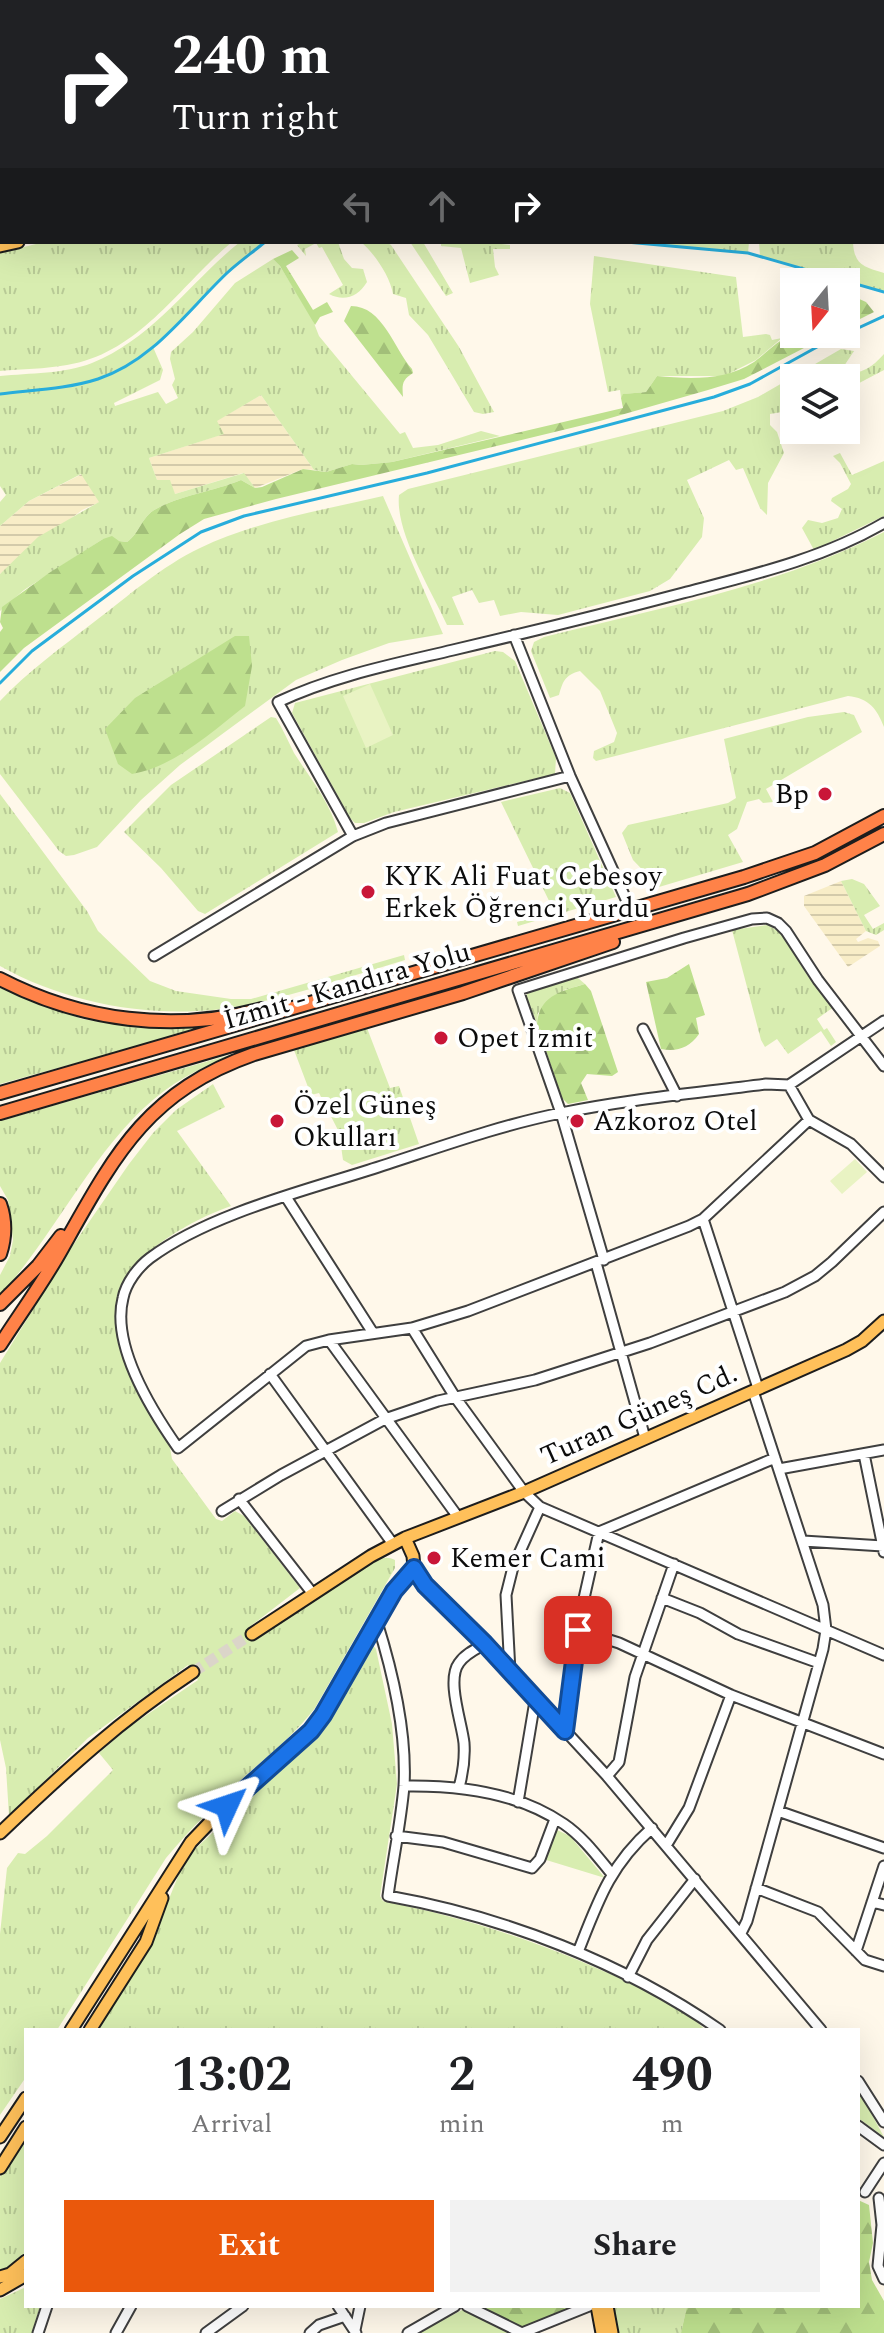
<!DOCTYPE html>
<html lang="en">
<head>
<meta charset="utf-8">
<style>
	:root { --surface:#fff; --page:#f2f2f2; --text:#202124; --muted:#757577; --accent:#ea580c }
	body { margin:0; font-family:Spectral,serif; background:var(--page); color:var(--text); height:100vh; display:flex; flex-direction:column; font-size:30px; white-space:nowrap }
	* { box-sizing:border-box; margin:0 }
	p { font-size:26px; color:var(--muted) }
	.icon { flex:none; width:44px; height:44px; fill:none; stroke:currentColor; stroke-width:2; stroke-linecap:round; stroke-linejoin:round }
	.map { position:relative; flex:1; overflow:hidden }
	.side { position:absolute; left:24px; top:2028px; width:836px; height:280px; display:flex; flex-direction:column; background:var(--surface); border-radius:0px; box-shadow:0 8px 32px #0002 }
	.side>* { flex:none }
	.hud { position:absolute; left:0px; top:0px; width:884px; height:244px; box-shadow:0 8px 32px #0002; background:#202124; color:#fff; overflow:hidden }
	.needle { width:52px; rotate:198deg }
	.fabs { position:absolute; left:780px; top:268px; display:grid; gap:16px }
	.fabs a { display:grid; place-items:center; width:80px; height:80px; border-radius:0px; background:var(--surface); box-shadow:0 8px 32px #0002; font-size:40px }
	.pin { position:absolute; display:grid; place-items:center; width:68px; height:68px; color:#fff; margin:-34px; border-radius:16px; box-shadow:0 4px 12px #0006 }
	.me { position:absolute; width:88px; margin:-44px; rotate:48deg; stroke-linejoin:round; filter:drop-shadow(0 0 6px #0008) }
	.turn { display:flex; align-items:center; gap:28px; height:168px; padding:0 40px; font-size:36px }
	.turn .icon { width:104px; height:104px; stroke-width:2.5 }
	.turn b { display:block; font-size:56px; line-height:68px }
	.lanes { display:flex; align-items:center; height:76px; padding:0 40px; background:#0003; justify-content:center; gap:40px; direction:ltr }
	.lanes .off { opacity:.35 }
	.eta { display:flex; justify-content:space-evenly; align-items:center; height:136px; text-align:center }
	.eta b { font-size:48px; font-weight:700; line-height:56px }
	.button { display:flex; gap:16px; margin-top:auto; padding:16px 40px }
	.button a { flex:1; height:92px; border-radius:0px; background:var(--accent); color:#fff; font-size:32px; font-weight:700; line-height:92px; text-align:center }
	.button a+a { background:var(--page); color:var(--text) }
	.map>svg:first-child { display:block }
	.farmland { fill:url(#farmland-rules) }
	.grass { fill:url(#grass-tufts) }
	.forest { fill:url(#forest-firs) }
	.park { fill:#d8edb0 }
	.pitch { fill:#e9f3c3 }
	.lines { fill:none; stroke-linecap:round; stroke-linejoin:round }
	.stream { stroke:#28addb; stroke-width:3 }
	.major-tunnel { stroke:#dbd5c9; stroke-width:11; stroke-dasharray:11 5.5; stroke-linecap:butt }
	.minor-casing { stroke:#3f3f3f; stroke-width:13 }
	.major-casing { stroke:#1d1d1d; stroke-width:15 }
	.highway-casing { stroke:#1d1d1d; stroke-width:16 }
	.minor { stroke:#fff; stroke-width:9 }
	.major { stroke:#ffc05a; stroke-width:11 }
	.highway { stroke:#ff8248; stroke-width:12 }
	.route-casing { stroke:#114b97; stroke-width:20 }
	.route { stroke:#1a73e8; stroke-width:14 }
	.poi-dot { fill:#c91638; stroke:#fff; stroke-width:3 }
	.labels { text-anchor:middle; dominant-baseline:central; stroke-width:8; stroke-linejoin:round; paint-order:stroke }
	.poi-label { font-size:28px; fill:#0c0c0c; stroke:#fff; text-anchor:start }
	.street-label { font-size:28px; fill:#0c0c0c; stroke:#fff }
</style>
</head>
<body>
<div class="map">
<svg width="884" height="2333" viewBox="0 0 884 2333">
	<defs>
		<pattern id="farmland-rules" width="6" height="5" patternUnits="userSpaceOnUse" patternTransform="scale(2)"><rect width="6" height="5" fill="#f8edc7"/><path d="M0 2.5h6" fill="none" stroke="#d3caaa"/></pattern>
		<pattern id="grass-tufts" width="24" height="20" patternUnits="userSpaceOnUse" patternTransform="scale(2)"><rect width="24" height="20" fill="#d8edb0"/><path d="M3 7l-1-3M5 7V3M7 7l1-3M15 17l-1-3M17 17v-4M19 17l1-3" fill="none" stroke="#b8ca96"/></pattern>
		<pattern id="forest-firs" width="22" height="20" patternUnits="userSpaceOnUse" patternTransform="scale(2)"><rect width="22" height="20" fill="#bee08e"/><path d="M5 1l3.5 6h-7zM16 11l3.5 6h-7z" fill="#a2bf79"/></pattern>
	</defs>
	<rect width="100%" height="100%" fill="#fff8ea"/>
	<path class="farmland" d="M261 395 314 470 303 469 255 488 243 473 175 494 157 480 149 458 223 434 216 421Z
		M82 474 100 502 82 510 0 574V526L29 501Z
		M841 881 866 931 856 939 858 942 868 938 878 941 880 946 848 967 804 906V896Z"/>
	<path class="grass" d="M0 0H259L2 2 0 234Z
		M274 0H440L441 2H274Z
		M569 0H707L705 2Z
		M44 242H232C179 286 140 353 67 365 45 369 22 369 0 371V253Z
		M240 242H265L227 273 153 347 163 370 160 380 114 403 115 406 158 392 166 404 178 398 172 385 175 379 170 359 171 352 193 332 235 283 273 259 280 266 312 318 319 336 400 434 405 432 413 448 438 445 481 431 500 436 392 462 361 465 352 464 326 472 314 470 261 395 217 421 224 434 149 458 157 480H170L175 494 244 473 255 488 241 480C215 491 178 496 156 509 141 517 140 533 127 542L103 539 24 590 0 611V574L38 537 99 502 81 474 29 501 0 526V502L6 495 0 486V376C30 373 64 374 92 363 154 338 190 282 240 242Z
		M304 242H338L344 259 352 268 363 269 367 282C358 297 344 302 329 294L343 285 322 247 319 248 316 243 305 249 306 256 297 245Z
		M361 242H386L391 245 459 347 494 412 483 414 474 412 428 335 409 315 406 298 393 294C390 276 374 253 361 242Z
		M410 242H423L453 293 446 296Z
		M441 242H485L510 245V249H493L495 267 499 275 470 283 461 248 441 246Z
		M626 242H749L748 253Z
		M759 242H853C854 265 864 267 884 273V292L760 256Z
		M594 256 736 277 743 337 766 334 770 335 772 340 782 338 756 360 724 376H657L646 392 624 394 621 398 620 390 608 392 590 304Z
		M841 349 854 351 842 369 846 375C866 371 871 368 884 354V370L846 390V378H794V410L770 414V425L777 432 784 453 768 483 767 515 760 508 743 468 736 470 729 460 687 480 704 518 702 537 670 579 650 591 558 615 521 612 500 616 494 600 479 603 472 590 452 597 464 625H447C431 590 395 532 399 495L408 489 723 411 758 397Z
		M840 453 852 475 884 461V516L814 550 802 528 808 520 822 523 838 518 842 509 831 501 832 498 848 489 851 484 840 463 833 456Z
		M383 496 443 634 389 643 342 660 296 680 180 765 141 800 97 847 74 855 66 856 59 851 0 774V701C28 671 62 647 94 622 127 597 162 566 200 548 256 521 323 510 383 496Z
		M884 532V727C877 709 869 698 848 696L596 761 593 758 594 751 614 742 617 733 600 691 580 671C565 675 563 681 559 695L550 698 531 651 534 642 544 637C658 608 779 586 884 532Z
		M495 651 503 652 515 661 556 758 555 774 394 812 364 823H355L350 818 292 713 295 703Z
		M844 712 854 715 862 732 766 789 773 802 763 803 759 799 747 802 737 829 728 835 743 862 659 887 633 860 622 833 628 825 728 803 736 798 724 739 808 717Z
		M271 717 276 718C283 729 288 741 294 753 310 778 330 802 338 832L205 914 198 911 161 868 124 832 171 785Z
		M560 788 570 793 616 897 518 926 517 922 549 913 553 909 501 802Z
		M0 794 87 911 98 931 150 981 176 991 231 999H251L404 955 405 960C354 975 303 993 251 1004 168 1022 73 1007 0 966Z
		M852 879 864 884 880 906 864 915 873 929 884 923V930L876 935 866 931 841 881Z
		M767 925 781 932 809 978 835 1006 817 1019 824 1030 827 1028 836 1042 831 1046 821 1031 788 1054 777 1039 765 1047 761 1040 732 930Z
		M572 978H578L585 984 564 990 538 1013 537 1024 526 996 528 992Z
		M0 988 82 1019 133 1027 221 1023 0 1084Z
		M367 1028 390 1088 399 1086 419 1144 352 1165 343 1160 339 1132 319 1093 311 1095 294 1050Z
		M247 1050C218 1061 189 1072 164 1091 97 1141 57 1233 0 1295V1275L10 1256 13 1240 8 1200 0 1186V1121Z
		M213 1084 225 1107 177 1131 231 1206C194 1219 134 1251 121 1290L131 1372 143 1402 169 1442 172 1459 216 1519 222 1521 235 1511 244 1516 300 1588 248 1628 256 1640 366 1565C376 1561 384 1554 395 1560V1568L315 1708C294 1735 269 1755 244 1777 217 1803 190 1829 166 1858L57 2030H26V2077L0 2115V1934L7 1868 18 1853 25 1854 47 1836 113 1770 99 1753 129 1727 198 1680 188 1665 88 1738 9 1816 6 1768 0 1740V1363L69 1251 129 1164 153 1133 176 1110Z
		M371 1643 376 1649 392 1724 397 1784 380 1896 383 1901C472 1919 546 1944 628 1982 653 1994 688 2009 705 2030H95L152 1941 179 1874 193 1851 283 1767 313 1742Z
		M26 2135V2252L8 2267 0 2271V2177Z
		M26 2287V2306H40L32 2333H0V2299Z
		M613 2306H687L681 2333H618Z"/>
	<path class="forest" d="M0 0H167L2 2 0 136Z
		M292 250 299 258 286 266 313 310 327 302 333 312 320 317 315 325 280 266 273 259Z
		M846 293 866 302 874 312 846 326Z
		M351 306C383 306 394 349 412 369L413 373C402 380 402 384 403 397L344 321Z
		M794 334H831L744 379 708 390 600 421 276 499 204 519 180 534 24 648 0 672V632L3 628 0 622 2 607 49 573 103 539 112 536 119 541 127 542C140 533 141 517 156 509 178 496 215 491 241 480L255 488 262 487 303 469 326 472 352 464 361 465 392 462 623 408 621 398 623 394 646 392 657 376C690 379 725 381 754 362 768 352 777 340 794 334Z
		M235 636H249L252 666 245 706C212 732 174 767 132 774L118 764 105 729 135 698Z
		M689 964 705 1015 696 1018 699 1034C689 1048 677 1052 661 1049L646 982 667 978Z
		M585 984 591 991 618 1072 612 1076 587 1074 581 1083 588 1100 568 1104 562 1098 537 1024C539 996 561 991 585 984Z
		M858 2200 869 2205 873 2243 869 2262 872 2280 884 2301V2333H681L687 2306H858Z
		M475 2306H578L521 2328Z"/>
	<path class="park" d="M557 1830 570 1836 605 1878 543 1859Z
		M858 2089 884 2137 858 2118Z
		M464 2309 508 2331V2333H418Z"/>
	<path class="pitch" d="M370 684 393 735 366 748 343 696Z
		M855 1159 867 1172 842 1194 830 1181Z"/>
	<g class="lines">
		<path class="stream" d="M626 242 748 253 884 292
			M0 394C32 390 67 389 98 379 153 361 187 311 227 273 239 262 253 252 265 242
			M0 683 32 651 133 576 201 532 244 516 427 473 714 397 750 384 817 347 884 316"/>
		<path class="major-tunnel" d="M193 1672 252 1634"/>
		<g class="minor-casing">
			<path id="minor" d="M839 0 841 2
				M178 2V0
				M266 2 267 0
				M711 2 713 0
				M803 2 805 0
				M882 16 884 12
				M882 45 884 46
				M882 115H884
				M0 155H2
				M514 635 570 776 630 908
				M353 836 278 702C333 676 394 664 453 650 530 632 607 613 683 593 752 575 822 559 884 523
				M154 956 353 836 386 823 570 776
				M643 1029 677 1096
				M789 1085 809 1120 851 1144 884 1177
				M809 1120 703 1219 689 1226 468 1311 412 1328 329 1340 306 1346 178 1448C152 1411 111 1345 123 1298 126 1283 138 1267 150 1258 208 1215 300 1192 369 1170 432 1150 496 1126 561 1113 629 1099 698 1093 766 1084L789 1085 884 1021
				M286 1197 373 1333
				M703 1219 758 1388
				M604 1260 561 1113 518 990 684 938 752 919 767 918 778 923 786 931 818 980 884 1066
				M596 1263 645 1438
				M412 1328 455 1397 524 1492 540 1507 884 1655
				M329 1340 458 1517
				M270 1374 393 1544
				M864 1454 884 1552
				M779 1469 884 1450
				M239 1499 313 1594
				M222 1511 281 1475 385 1419 438 1401 535 1380 650 1343 785 1292 815 1276 832 1262 884 1212
				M803 1541 883 1546
				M414 1568 425 1585 485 1644 607 1776 821 2030
				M662 1598 700 1613 738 1634 819 1663
				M377 1622C393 1673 407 1732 404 1786 401 1822 393 1859 388 1896 505 1917 622 1962 720 2030
				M578 1630 619 1643 731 1695 884 1754
				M510 1672 506 1595 513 1567 540 1507
				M565 1731 580 1616 599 1532 775 1458
				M607 1776 619 1762 635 1677 674 1564
				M404 1786C458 1785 518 1792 564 1824 583 1837 597 1856 611 1873
				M459 1787C463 1773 465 1758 464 1743 462 1723 446 1680 459 1663 465 1654 476 1649 485 1644
				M518 1802 535 1701
				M778 1811 884 1848
				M396 1836 443 1842 532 1868 540 1859 555 1819
				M667 1844 689 1808 731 1695
				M756 1888 818 1912 865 1960 884 1966
				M872 1902 884 1905
				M741 1933 747 1921 823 1649 826 1630 823 1605 753 1391
				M856 1951 884 1866
				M578 1952C598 1901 610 1865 652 1828
				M628 1977 647 1940 695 1879
				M858 2081 884 2122
				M858 2126 884 2145
				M865 2192 884 2163
				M879 2198 882 2225 878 2266 884 2279
				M338 2306 356 2333
				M467 2306 522 2333
				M355 2330 360 2306
				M38 2333 47 2306
				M116 2333 131 2306
				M206 2333 243 2306
				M310 2333 319 2325 345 2316
				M408 2333 455 2306
				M522 2333 589 2306"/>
		</g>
		<g class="major-casing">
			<path id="major" d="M882 212 884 211
				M882 223H884
				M0 237 2 236
				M0 246 18 242
				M252 1634 371 1556 405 1538 524 1492 846 1350 862 1341 884 1321
				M0 1833C63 1773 120 1720 193 1672
				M71 2030 191 1842 214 1818 311 1731 323 1715 394 1591 414 1568 413 1556 405 1538
				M90 2030 146 1942 162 1898
				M0 2137 26 2098
				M0 2168 26 2127
				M0 2277 10 2274 26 2261
				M0 2290 26 2275
				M597 2306 602 2333
				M607 2306 612 2333"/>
		</g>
		<g class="highway-casing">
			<path id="highway" d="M0 979C81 1021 174 1033 262 1009
				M0 1093 744 877 815 853 884 816
				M0 1113 748 894 825 865 884 834
				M0 1204C6 1221 6 1236 0 1254
				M0 1304 38 1266 61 1236
				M0 1345C20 1314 42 1284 60 1252 113 1158 145 1092 254 1054L463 993 613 942"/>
		</g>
		<use href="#minor" class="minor"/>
		<use href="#major" class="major"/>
		<use href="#highway" class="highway"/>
	</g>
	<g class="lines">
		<g class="route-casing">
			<path id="route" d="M227 1806 311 1731 323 1715 394 1591 414 1568 425 1585 485 1644 565 1731 578 1630"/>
		</g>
		<use href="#route" class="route"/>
	</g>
	<g class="poi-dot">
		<circle cx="825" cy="794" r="8"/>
		<circle cx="368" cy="892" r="8"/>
		<circle cx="441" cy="1038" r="8"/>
		<circle cx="277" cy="1121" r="8"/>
		<circle cx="577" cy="1121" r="8"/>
		<circle cx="434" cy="1558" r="8"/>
	</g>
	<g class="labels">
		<g class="poi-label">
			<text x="809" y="794" text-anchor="end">Bp</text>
			<text x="384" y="876">KYK Ali Fuat Cebesoy<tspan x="384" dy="32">Erkek Öğrenci Yurdu</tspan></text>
			<text x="457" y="1038">Opet İzmit</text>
			<text x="293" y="1105">Özel Güneş<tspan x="293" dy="32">Okulları</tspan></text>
			<text x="593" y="1121">Azkoroz Otel</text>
			<text x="450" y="1558">Kemer Cami</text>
		</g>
		<g class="street-label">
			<text transform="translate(347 986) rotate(-16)">İzmit - Kandıra Yolu</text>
			<text transform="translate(639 1415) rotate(-24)">Turan Güneş Cd.</text>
		</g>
	</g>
</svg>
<div class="fabs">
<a><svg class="needle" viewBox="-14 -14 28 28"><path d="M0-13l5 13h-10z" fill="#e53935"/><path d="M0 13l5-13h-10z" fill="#757577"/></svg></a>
<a><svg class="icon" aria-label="layers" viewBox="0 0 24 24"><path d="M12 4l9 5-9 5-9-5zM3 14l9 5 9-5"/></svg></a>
</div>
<div class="pin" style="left:578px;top:1630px;background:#d93025"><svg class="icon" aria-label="arrive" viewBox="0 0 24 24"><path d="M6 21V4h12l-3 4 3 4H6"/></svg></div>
<svg class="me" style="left:227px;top:1806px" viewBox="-20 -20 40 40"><path d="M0-17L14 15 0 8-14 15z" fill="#1a73e8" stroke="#fff" stroke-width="4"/></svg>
<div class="hud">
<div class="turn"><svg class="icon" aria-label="right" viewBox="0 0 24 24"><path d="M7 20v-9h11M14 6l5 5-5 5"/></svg><div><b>240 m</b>Turn right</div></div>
<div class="lanes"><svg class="icon off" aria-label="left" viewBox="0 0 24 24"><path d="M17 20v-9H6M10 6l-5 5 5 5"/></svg><svg class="icon off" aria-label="ahead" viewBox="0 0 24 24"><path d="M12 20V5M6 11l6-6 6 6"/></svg><svg class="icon" aria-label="right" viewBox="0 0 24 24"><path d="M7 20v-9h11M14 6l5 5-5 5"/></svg></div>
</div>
<section class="side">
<div class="eta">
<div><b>13:02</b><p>Arrival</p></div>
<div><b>2</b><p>min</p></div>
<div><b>490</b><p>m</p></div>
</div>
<div class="button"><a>Exit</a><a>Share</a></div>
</section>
</div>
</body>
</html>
